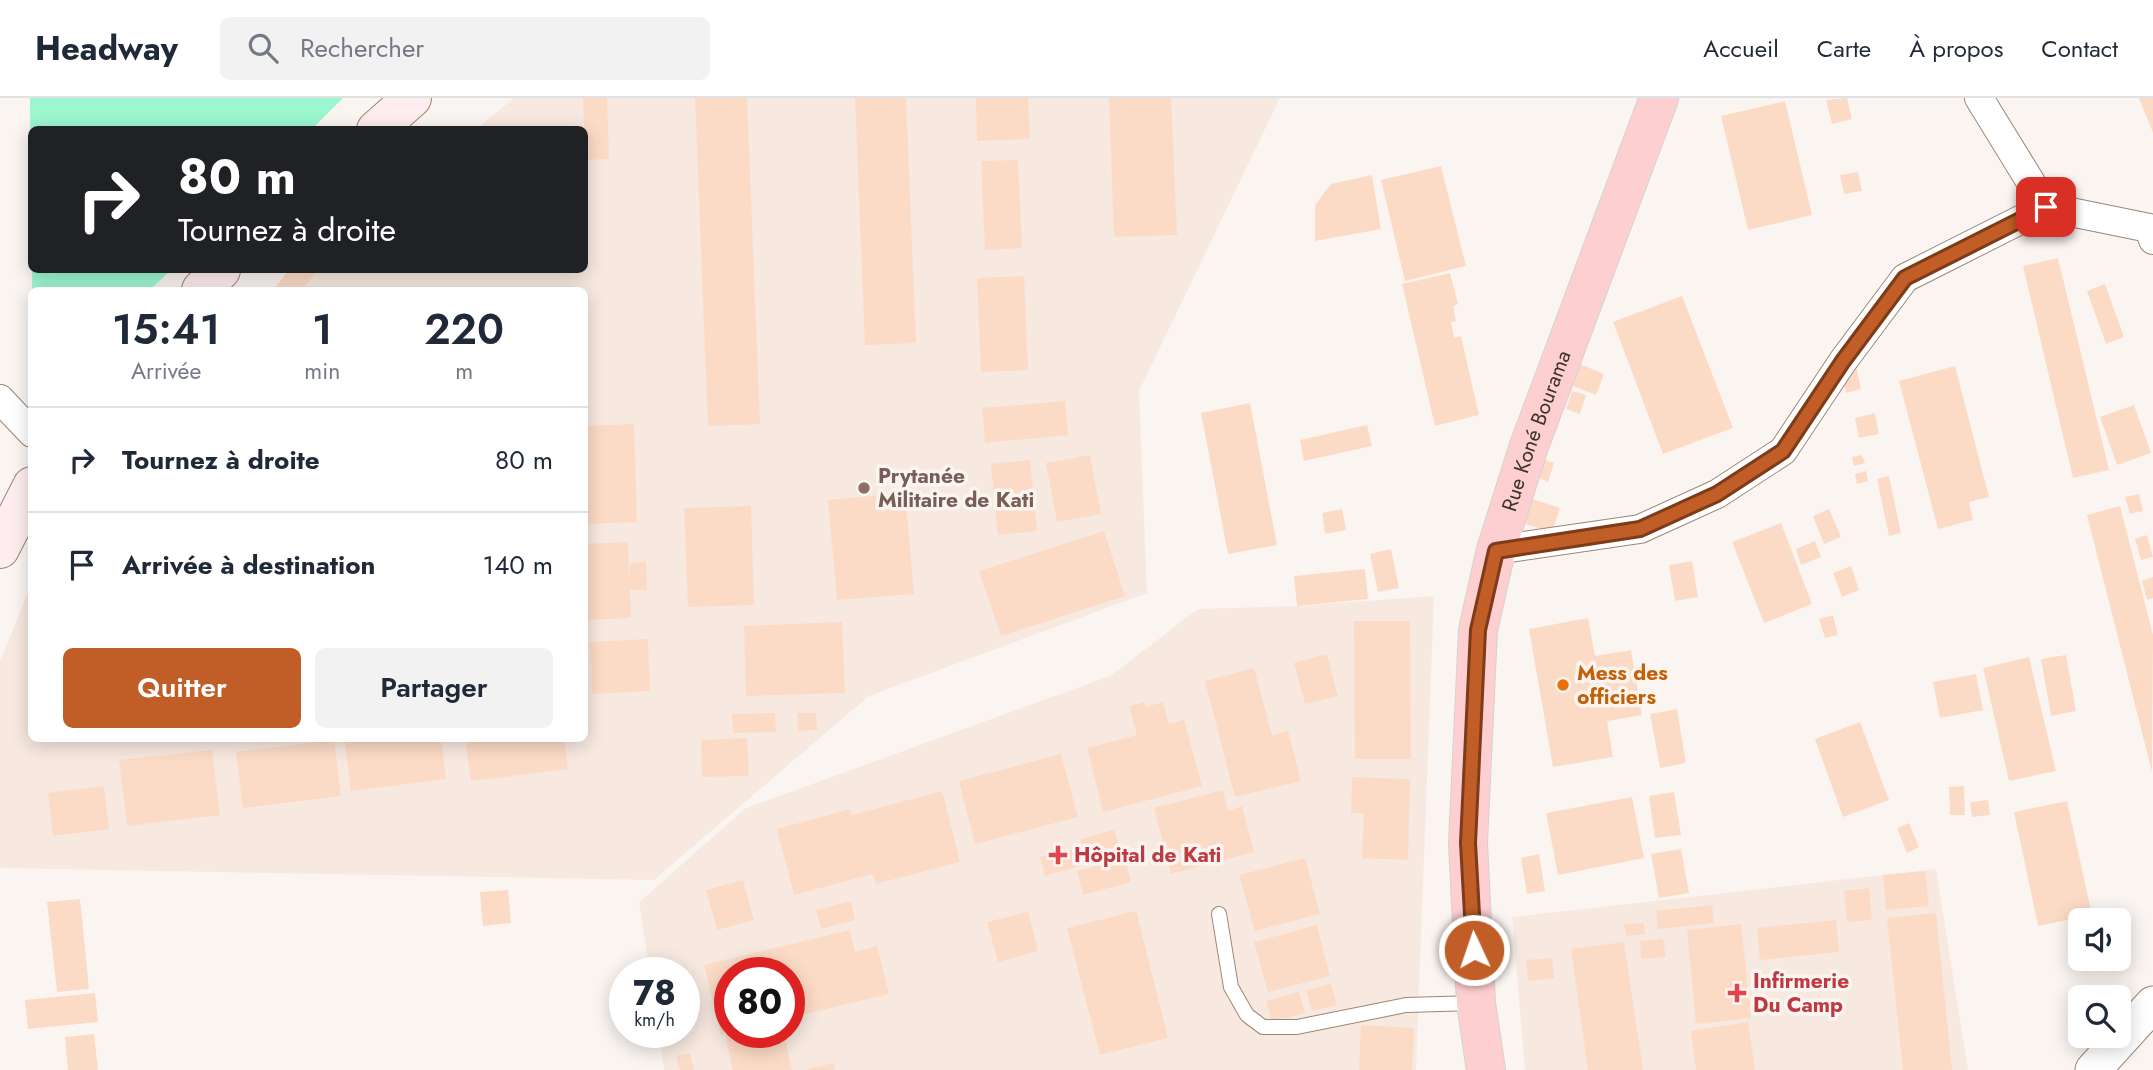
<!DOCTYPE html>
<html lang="fr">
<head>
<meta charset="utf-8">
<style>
	:root { --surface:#fff; --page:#f2f2f3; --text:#1f2937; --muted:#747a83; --line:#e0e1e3; --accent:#c15d26 }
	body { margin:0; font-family:Jost,sans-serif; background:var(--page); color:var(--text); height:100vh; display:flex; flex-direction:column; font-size:26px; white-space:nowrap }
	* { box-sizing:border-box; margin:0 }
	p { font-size:23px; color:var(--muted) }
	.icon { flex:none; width:38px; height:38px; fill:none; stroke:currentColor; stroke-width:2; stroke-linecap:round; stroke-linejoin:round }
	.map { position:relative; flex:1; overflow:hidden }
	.drawer { position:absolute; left:28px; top:189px; width:560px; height:455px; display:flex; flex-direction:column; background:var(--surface); border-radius:10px; box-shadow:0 4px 18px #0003 }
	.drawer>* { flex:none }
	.banner { position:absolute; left:28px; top:28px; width:560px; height:147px; border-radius:10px; box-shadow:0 4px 18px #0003; background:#202124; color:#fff; overflow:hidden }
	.buttons { position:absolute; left:2068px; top:810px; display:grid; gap:14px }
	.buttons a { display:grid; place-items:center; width:63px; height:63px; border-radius:10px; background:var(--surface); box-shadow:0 4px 18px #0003; font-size:35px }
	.speed { position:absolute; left:609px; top:859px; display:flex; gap:14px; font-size:35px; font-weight:700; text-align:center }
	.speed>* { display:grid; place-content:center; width:91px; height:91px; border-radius:50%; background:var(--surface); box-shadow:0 4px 18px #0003; line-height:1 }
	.speed small { font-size:18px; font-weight:400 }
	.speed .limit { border:10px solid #d22; background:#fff; color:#111 }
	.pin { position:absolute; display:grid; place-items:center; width:60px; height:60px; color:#fff; margin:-30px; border-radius:14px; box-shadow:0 4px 10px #0006 }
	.me { position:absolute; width:77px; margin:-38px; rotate:357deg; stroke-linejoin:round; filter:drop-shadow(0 0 5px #0008) }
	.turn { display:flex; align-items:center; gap:24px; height:147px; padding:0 35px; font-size:32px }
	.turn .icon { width:91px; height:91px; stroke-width:2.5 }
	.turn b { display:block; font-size:49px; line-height:60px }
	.eta { display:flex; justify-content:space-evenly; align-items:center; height:119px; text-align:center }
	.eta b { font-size:42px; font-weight:600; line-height:49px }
	.cta { display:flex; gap:14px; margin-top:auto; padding:14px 35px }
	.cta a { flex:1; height:80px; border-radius:10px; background:var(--accent); color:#fff; font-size:28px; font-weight:600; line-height:80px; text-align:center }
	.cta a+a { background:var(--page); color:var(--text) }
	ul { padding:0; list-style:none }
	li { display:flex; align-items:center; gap:21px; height:105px; padding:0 35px; border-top:2px solid var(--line) }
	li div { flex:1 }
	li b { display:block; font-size:26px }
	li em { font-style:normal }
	header { display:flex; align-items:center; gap:42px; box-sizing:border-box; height:98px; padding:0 35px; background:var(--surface); border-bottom:2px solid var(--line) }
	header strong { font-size:33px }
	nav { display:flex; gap:38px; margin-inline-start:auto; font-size:24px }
	.search { width:490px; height:63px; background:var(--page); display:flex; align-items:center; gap:18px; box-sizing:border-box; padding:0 24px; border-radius:10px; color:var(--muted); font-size:26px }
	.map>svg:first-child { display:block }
	.built { fill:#f7e9e0; fill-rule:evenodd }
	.green { fill:#9cf7ce }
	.building { fill:#fcdbc6 }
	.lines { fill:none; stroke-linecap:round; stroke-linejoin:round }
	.service-casing { stroke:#9e8574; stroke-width:16 }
	.minor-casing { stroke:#9e8574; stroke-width:30 }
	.tertiary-casing { stroke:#9e8574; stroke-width:37 }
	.secondary-casing { stroke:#9e8574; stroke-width:40 }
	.trunk-casing { stroke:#d4d2d0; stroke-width:40 }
	.service { stroke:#fff; stroke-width:14 }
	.minor { stroke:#fff; stroke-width:28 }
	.tertiary { stroke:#fff; stroke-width:35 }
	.secondary { stroke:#feedee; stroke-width:38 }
	.trunk { stroke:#fecfd0; stroke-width:38 }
	.route-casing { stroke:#7d3c19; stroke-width:18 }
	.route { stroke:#c15d26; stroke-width:12 }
	.education-dot { fill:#8d6e63; stroke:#fbf5f1; stroke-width:2.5 }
	.food-dot { fill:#e8710a; stroke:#fbf5f1; stroke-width:2.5 }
	.health-dot { fill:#e0444e; stroke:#fbf5f1; stroke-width:2.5 }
	.labels { text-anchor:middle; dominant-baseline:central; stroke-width:7; stroke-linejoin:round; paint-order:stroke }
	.street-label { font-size:21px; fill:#3d322b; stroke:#fbf5f1 }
	.education-label { font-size:21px; font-weight:bold; fill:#785e54; stroke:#fbf5f1; text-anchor:start }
	.food-label { font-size:21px; font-weight:bold; fill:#c56008; stroke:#fbf5f1; text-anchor:start }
	.health-label { font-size:21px; font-weight:bold; fill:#be3a42; stroke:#fbf5f1; text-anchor:start }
</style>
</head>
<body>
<header>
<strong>Headway</strong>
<div class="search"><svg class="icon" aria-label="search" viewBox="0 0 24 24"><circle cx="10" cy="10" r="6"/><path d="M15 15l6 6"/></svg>Rechercher</div>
<nav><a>Accueil</a><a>Carte</a><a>À propos</a><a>Contact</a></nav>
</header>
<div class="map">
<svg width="2153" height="972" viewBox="0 0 2153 972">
	<rect width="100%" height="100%" fill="#fbf5f1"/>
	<path class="built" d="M514 0H1280L1139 293 1147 495 869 598 654 782 0 770V563L31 487 32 640H584V192H279L305 172H584V32L476 31Z
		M1434 498 1416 972H664L659 935 684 934V875H650L639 804 746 710 1110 578 1198 511 1297 508ZM730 875H789V934H730Z
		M1936 771 1968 972H1525L1512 819Z"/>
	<path class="green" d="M30 0H343L312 31 32 32 31 163Z
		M32 172H171L150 192H32Z"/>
	<path class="building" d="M583 0H607L609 61 585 62Z
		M695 0H747L760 326 708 328Z
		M855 0H906L916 245 865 247Z
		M976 0H1028L1030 41 977 43Z
		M1109 0H1171L1177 137 1114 139Z
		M1847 0 1852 21 1832 26 1826 2Z
		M2139 0H2153V35Z
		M1785 3 1812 117 1748 132 1721 18Z
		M1018 62 1022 150 985 152 981 63Z
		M1441 68 1466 168 1405 183 1381 82Z
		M1858 74 1862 93 1844 96 1840 77Z
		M1372 77 1381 131 1315 143V107L1331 86Z
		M2058 160 2109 372 2073 380 2023 168Z
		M289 172H313L316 174 302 192H273Z
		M341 172H373V174L341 175Z
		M1450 175 1458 206 1453 208 1456 223 1451 224 1454 240 1461 238 1479 317 1435 328 1402 186Z
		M1024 178 1028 272 981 274 977 180Z
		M2105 186 2124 239 2106 246 2087 193Z
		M1682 198 1733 330 1663 356 1613 224Z
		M1580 266 1604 276 1596 297 1573 288Z
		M1856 268 1861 291 1846 295 1841 272Z
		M1955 268 1989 399 1969 404 1973 422 1938 431 1899 283Z
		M1572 293 1586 297 1580 316 1566 311Z
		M1065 303 1068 337 985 345 982 310Z
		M1250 305 1277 447 1228 456 1201 315Z
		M2134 307 2151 355 2117 367 2100 319Z
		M1875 315 1879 336 1859 340 1855 320Z
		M634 326 637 424 586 426 584 328Z
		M1367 327 1372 348 1304 363 1300 342Z
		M1090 357 1101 416 1057 424 1046 365Z
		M1862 357 1865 365 1854 368 1852 359Z
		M1543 361 1554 365 1548 384 1537 379Z
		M1030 362 1037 433 998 437 991 366Z
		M1866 373 1868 383 1857 386 1855 376Z
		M1889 378 1901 435 1889 438 1877 381Z
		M905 395 914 496 837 502 828 402Z
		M2139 396 2143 413 2130 416 2125 399Z
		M1529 400 1560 410 1552 434 1521 425Z
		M751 408 754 507 688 509 684 410Z
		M2120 408 2153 537 2152 674 2087 417Z
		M1342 411 1346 432 1325 436 1322 415Z
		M1829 411 1841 439 1824 446 1813 418Z
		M1781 425 1812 506 1764 525 1732 444Z
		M1104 433 1125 498 1001 538 979 473Z
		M2147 437 2153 459 2141 462 2135 441Z
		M1815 443 1821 459 1801 467 1796 451Z
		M628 444 629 480 630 465 646 464 647 492H630L631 520 585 522 584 446Z
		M1391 451 1399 490 1378 494 1370 456Z
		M1692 463 1698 499 1675 503 1669 467Z
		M1851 468 1859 492 1842 499 1833 475Z
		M1365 471 1368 501 1297 508 1294 478Z
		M2153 479V500L2147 502 2142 483Z
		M1833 517 1838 537 1825 540 1819 521Z
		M1588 520 1595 558 1631 552 1642 617 1607 623 1613 659 1553 669 1529 531Z
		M1354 523H1410L1411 661H1355Z
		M842 524 845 595 746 598 744 528Z
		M648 541 650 593 592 596 590 544Z
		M1327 556 1338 598 1305 606 1294 565Z
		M2066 557 2076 613 2051 618 2041 561Z
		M2029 559 2056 673 2009 683 1983 570Z
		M1254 570 1272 637 1288 633 1301 683 1235 699 1205 583Z
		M1976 576 1983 612 1940 620 1933 584Z
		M1145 604 1146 609 1163 604 1169 626 1184 622 1202 688 1103 714 1087 650 1137 637 1129 608Z
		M1677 611 1686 665 1660 670 1650 616Z
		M775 615 776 634 733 635 732 616Z
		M797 615H816L817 632 798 633Z
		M1860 624 1889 702 1843 719 1815 641Z
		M344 640H441L446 681 351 693Z
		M465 640H564L568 671 471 683Z
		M747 640 749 678 702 679 701 642Z
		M334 642 341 698 243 710 236 654Z
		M212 652 220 717 127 728 119 662Z
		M1061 656 1078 719 975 746 959 683Z
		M1352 679 1410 681 1408 762 1362 760 1364 715H1351Z
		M104 688 109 731 53 738 48 695Z
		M1964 688 1965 717H1950L1949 689Z
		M1223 692 1228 713 1242 708 1254 754 1171 776 1154 710Z
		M942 693 960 764 876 786 873 776 794 797 777 731 850 711 852 717Z
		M1674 694 1681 737 1655 740 1649 698Z
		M1632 699 1644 760 1558 777 1546 715Z
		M1988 702 1990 717 1972 719 1970 704Z
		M2067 703 2092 817 2038 828 2014 714Z
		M1909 725 1919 749 1907 755 1897 730Z
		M1114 732 1120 751 1086 760 1080 741Z
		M1077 750 1081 768 1045 778 1040 759Z
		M1681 751 1689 795 1659 800 1651 756Z
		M1539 756 1545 793 1527 796 1521 760Z
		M1125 760 1131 784 1083 797 1077 773Z
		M1305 760 1320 816 1255 833 1239 777Z
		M1925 773 1929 808 1886 812 1883 777Z
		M743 782 754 822 717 832 706 792Z
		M1869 790 1872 822 1847 824 1844 793Z
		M508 792 511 825 483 828 480 794Z
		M80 801 89 891 57 894 47 804Z
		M851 803 855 822 821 831 816 812Z
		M1712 807 1714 825 1658 831 1656 813Z
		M1136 813 1168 940 1100 957 1067 830Z
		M1028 814 1038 853 998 864 987 824Z
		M1936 815 1952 972H1903L1887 820Z
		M1836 822 1839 854 1760 862 1757 830Z
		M1644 825 1645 836 1626 838 1624 826Z
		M1741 826 1751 920 1696 926 1687 832Z
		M1317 827 1330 878 1268 894 1254 844Z
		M850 832 855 854 877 848 889 896 789 920V875H730V934L721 937 704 867Z
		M1663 841 1666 859 1641 861 1640 843Z
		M1624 844 1643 972H1588L1571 851Z
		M1552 860 1554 880 1528 883 1526 862Z
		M1331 886 1337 907 1312 913 1306 892Z
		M1299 894 1305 915 1272 924 1266 903Z
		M95 895 98 924 28 931 25 902Z
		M1748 924 1755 972H1696L1691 933Z
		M1361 927 1414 930 1412 972H1359Z
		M736 934H783L792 972H733L725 937Z
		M94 936 98 972H68L65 939Z
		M690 955 694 972H680L676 958Z
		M833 965 835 972H808V971Z"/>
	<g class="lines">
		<g class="service-casing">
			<path id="service" d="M1219 816 1231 889 1247 917 1263 929H1297L1406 907 1475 905"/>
		</g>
		<g class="minor-casing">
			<path id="minor" d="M1979 0 2046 109
				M0 301 32 335
				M1496 452 1640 431 1717 396 1783 353 1843 263 1905 180 2046 109 2149 130 2153 142"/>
		</g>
		<g class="tertiary-casing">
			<path id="tertiary" d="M2093 972 2153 906"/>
		</g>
		<g class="secondary-casing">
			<path id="secondary" d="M376 32 412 0
				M201 192 221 172
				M0 451 32 388"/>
		</g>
		<g class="trunk-casing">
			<g id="trunk">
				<path id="s1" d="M1486 972 1476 905 1468 745 1478 532 1496 452 1529 348 1659 0"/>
			</g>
		</g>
		<use href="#service" class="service"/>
		<use href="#minor" class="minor"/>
		<use href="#tertiary" class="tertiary"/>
		<use href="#secondary" class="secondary"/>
		<use href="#trunk" class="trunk"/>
	</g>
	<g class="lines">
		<g class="route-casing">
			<path id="route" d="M1474 852 1468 745 1478 532 1496 453 1640 431 1717 396 1783 353 1843 263 1905 180 2046 109"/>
		</g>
		<use href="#route" class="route"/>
	</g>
	<circle class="education-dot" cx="864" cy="390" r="7"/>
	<circle class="food-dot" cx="1563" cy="587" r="7"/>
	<g class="health-dot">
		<path d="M1054.5 746.5h7v7h7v7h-7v7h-7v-7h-7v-7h7z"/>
		<path d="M1733.5 884.5h7v7h7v7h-7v7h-7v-7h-7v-7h7z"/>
	</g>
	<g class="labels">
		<g class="street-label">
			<text stroke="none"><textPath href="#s1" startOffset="649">Rue Koné Bourama</textPath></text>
		</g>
		<g class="education-label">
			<text x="878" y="378">Prytanée<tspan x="878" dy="24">Militaire de Kati</tspan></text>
		</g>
		<g class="food-label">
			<text x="1577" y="575">Mess des<tspan x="1577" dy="24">officiers</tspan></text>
		</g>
		<g class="health-label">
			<text x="1074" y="757">Hôpital de Kati</text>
			<text x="1753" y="883">Infirmerie<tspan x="1753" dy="24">Du Camp</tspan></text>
		</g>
	</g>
</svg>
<div class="buttons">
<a><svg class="icon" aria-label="sound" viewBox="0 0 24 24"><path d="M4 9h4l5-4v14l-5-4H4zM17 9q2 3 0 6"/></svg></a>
<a><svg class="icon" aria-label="search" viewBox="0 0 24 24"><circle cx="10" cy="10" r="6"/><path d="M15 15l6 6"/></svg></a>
</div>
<div class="speed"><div>78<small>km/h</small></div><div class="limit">80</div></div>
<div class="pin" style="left:2046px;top:109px;background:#d93025"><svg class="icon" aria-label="arrive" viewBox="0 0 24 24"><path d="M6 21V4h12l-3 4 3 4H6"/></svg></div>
<svg class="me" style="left:1474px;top:852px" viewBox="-20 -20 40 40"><circle r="17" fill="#c15d26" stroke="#fff" stroke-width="3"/><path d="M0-11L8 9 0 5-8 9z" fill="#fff"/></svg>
<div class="banner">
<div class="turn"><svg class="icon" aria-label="right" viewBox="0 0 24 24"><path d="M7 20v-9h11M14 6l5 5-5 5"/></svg><div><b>80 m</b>Tournez à droite</div></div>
</div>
<section class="drawer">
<div class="eta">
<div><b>15:41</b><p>Arrivée</p></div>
<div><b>1</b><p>min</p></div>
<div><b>220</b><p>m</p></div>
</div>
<ul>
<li><svg class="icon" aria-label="right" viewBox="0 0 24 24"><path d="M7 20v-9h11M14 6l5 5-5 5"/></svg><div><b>Tournez à droite</b></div><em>80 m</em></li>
<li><svg class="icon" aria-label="arrive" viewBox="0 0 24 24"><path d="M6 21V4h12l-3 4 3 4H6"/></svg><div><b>Arrivée à destination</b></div><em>140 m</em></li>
</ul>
<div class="cta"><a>Quitter</a><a>Partager</a></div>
</section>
</div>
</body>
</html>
